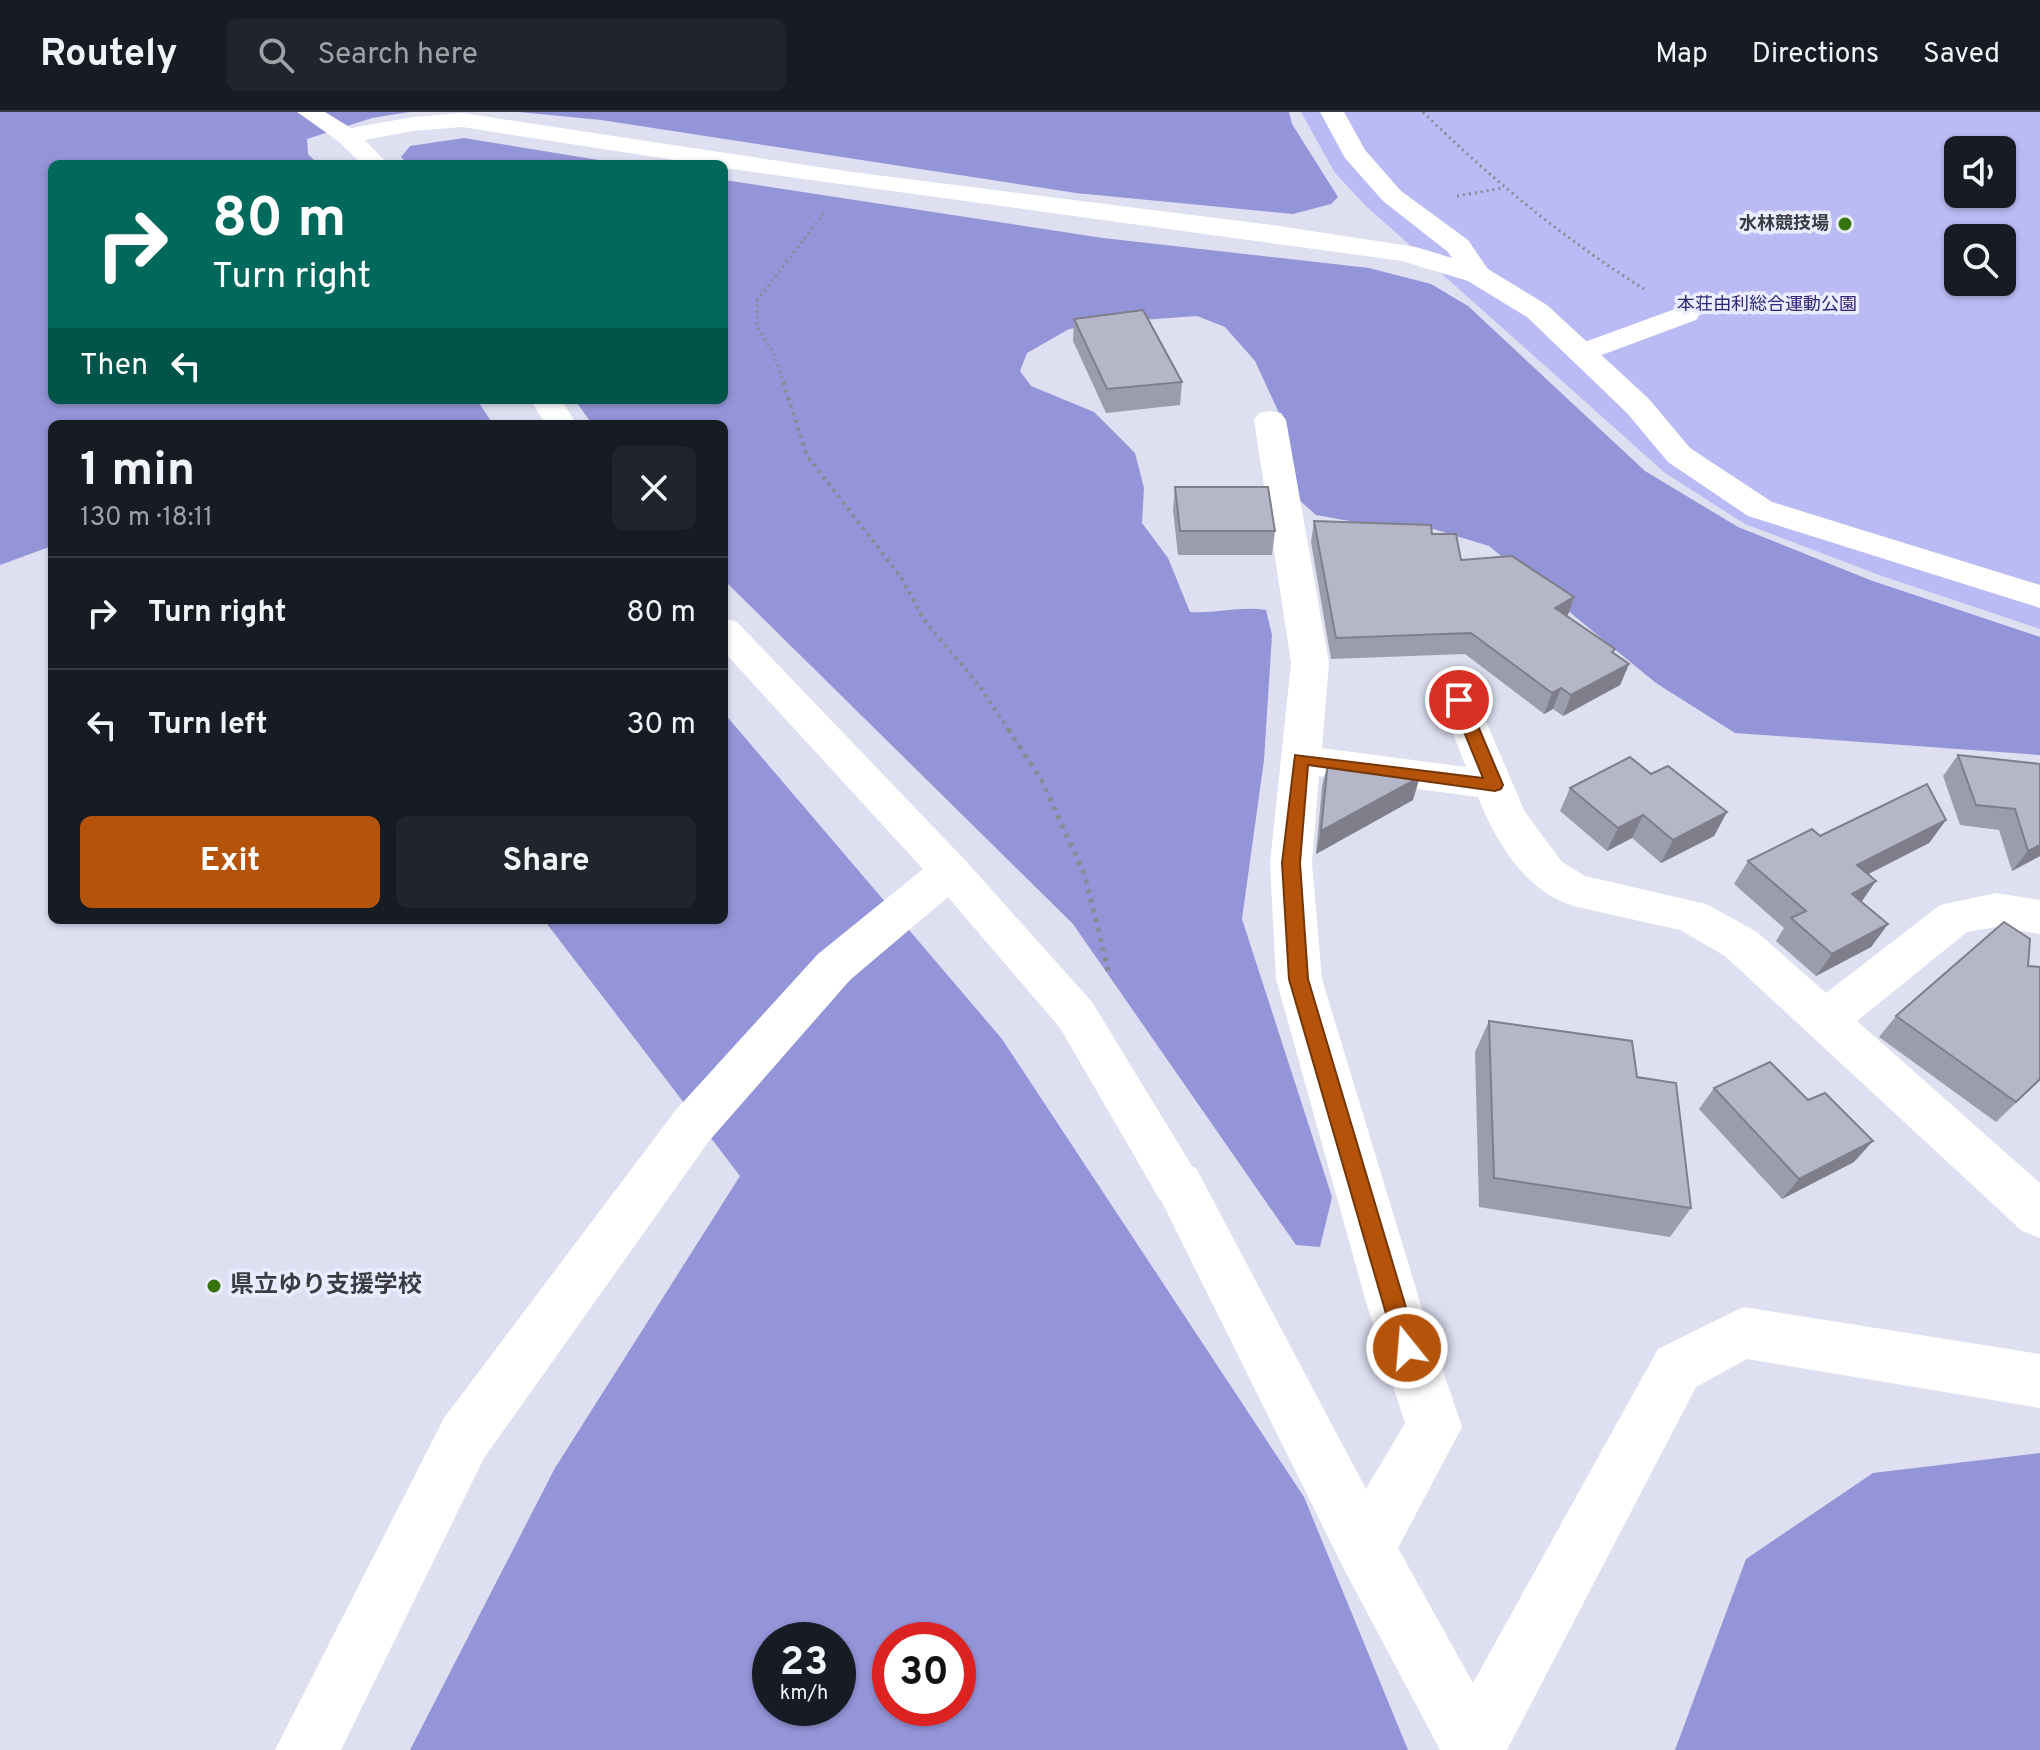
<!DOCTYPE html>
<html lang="en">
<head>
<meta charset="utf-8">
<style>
	:root { --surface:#171b24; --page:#20242c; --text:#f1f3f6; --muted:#9ea1a6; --line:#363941; --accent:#b45309 }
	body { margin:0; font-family:Overpass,"Noto Sans JP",sans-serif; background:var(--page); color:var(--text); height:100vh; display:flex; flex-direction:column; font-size:30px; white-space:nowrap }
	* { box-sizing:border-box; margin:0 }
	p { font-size:26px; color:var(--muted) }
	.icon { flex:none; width:44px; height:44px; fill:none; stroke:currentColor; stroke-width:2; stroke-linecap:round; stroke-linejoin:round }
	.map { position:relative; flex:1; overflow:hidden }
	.panel { position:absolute; left:48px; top:308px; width:680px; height:504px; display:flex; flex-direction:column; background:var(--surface); border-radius:12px; box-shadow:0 2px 6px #0004 }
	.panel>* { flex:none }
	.top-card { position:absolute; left:48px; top:48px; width:680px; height:244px; border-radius:12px; box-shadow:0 2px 6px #0004; background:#00695c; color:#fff; overflow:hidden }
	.buttons { position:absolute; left:1944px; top:24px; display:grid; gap:16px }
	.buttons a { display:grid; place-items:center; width:72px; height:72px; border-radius:12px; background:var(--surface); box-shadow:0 2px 6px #0004; font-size:40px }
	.speed { position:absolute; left:752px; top:1510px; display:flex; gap:16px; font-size:40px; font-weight:700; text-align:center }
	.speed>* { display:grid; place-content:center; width:104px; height:104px; border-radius:50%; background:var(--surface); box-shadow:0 2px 6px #0004; line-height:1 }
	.speed small { font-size:20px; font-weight:400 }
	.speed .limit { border:12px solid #d22; background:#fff; color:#111 }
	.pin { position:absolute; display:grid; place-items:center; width:68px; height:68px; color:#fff; margin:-34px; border:4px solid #fff; border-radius:50%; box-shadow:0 2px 8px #0007 }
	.me { position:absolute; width:88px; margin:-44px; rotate:343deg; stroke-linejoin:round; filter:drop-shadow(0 0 6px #0008) }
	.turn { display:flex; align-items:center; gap:28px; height:168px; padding:0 32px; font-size:36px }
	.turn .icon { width:104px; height:104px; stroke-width:2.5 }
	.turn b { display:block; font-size:56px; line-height:68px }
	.then { display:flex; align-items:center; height:76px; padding:0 32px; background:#0003; gap:16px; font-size:30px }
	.round { display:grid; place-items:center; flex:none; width:84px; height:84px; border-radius:12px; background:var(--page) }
	.headline { display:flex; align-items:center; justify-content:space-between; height:136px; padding:0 32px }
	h1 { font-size:48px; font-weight:700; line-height:60px }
	.primary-button { display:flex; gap:16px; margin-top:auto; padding:16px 32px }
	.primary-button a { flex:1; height:92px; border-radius:12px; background:var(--accent); color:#fff; font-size:32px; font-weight:700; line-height:92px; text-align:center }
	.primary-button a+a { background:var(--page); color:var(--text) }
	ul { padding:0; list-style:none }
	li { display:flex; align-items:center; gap:24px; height:112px; padding:0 32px; border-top:2px solid var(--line) }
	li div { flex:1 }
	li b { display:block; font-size:30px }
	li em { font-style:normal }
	header { display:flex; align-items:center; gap:48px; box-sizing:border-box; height:112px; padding:0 40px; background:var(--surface); border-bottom:2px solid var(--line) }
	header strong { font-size:38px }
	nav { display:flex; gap:44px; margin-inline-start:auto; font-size:28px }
	.search { width:560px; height:72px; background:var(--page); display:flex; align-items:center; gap:20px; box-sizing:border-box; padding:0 28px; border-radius:12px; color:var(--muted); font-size:30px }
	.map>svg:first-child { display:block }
	.green { fill:#babbf4; fill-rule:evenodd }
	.forest { fill:#9494d8; fill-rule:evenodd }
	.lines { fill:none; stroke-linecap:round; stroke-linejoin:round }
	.path-far2 { stroke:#898a96; stroke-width:3; stroke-dasharray:2 4; stroke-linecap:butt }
	.path-far1 { stroke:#898a96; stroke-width:4; stroke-dasharray:3 5; stroke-linecap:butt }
	.path { stroke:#898a96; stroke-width:5; stroke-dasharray:4 6; stroke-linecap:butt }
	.minor { fill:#fff; fill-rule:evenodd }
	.tertiary { fill:#fff; fill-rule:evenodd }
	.wall { fill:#9c9dac }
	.shaded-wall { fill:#7f7f8c }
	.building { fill:#b5b6c8; stroke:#7f7f8c; stroke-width:2 }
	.route { fill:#b45309; stroke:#753606; stroke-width:2 }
	.poi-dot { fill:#35740d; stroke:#ebecff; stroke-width:3 }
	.labels { text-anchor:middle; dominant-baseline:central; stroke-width:7; stroke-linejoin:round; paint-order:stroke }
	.far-poi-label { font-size:18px; font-weight:bold; fill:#3b3c43; stroke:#ebecff; text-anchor:end }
	.far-park-label { font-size:18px; fill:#302473; stroke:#ebecff }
	.near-poi-label { font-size:24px; font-weight:bold; fill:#3b3c43; stroke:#ebecff; text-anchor:start }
</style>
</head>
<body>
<header>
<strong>Routely</strong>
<div class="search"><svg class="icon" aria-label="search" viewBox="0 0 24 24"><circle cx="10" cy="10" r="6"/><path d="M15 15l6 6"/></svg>Search here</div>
<nav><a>Map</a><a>Directions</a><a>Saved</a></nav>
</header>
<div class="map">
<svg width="2040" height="1638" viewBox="0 0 2040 1638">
	<rect width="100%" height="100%" fill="#dedff1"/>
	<path class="green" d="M1301 0H2040V517L1882 464 1745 412 1665 361 1366 94 1335 61ZM1958 38H2002V82H1958ZM1958 126H2002V170H1958Z"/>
	<path class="forest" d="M0 0H409L372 6 307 27 308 42 318 52H52V288H477L493 312H52V434L0 453Z
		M519 0H1289L1292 12 1338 85 1331 92 1293 102 1076 81 601 8Z
		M464 26 623 52H408L401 45 410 34Z
		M724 68 1103 126 1369 156 1431 172 1468 194 1645 359 1738 415 1870 468 2040 525V643L1735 621 1656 571 1489 434 1430 416 1355 410 1316 403 1297 386 1286 316 1255 249 1225 215 1197 204 1114 210 1069 217 1027 241 1020 259 1031 274 1094 300 1135 341 1144 376 1142 411 1168 446 1190 500C1216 502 1240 494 1266 498L1272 523 1264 648 1242 807 1332 1085 1320 1135 1296 1133 1073 812 724 468V312H592L575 288H724Z
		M724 601 1002 927 1304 1385 1408 1638H410L555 1356 740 1064 544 808H724ZM770 1528H838V1596H770ZM890 1528H958V1596H890Z
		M2040 1341V1638H1675L1746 1447 1873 1361Z"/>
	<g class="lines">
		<path class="path-far2" d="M1423 0C1491 67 1563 126 1644 177
			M1457 84 1503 76
			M784 272 774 242 757 214V188L826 99"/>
		<path class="path-far1" d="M783 270 807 344 900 464 925 509 981 576 1009 619"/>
		<path class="path" d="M1008 617 1042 669 1085 764 1109 862"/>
		<path class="minor" d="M1320 0H1344L1365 38 1401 79 1468 128 1492 163 1488 169 1478 171 1468 169 1448 140 1383 89 1345 46Z
			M1686 193 1696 196 1700 202 1696 208 1591 247 1581 250 1571 247 1566 241 1571 235Z
			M1270 299 1281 301 1286 308 1329 551 1322 636 1466 655 1440 588 1445 579 1459 575 1473 579 1525 700 1562 750 1585 764 1706 792 1757 820 1826 881 1940 793 1996 781 2040 788V822L1996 815 1967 820 1857 909 2040 1071V1126L2022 1119 1725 844 1680 818 1573 794C1526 780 1495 729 1478 685L1319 664 1312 751 1322 867 1420 1190 1462 1315 1398 1436 1473 1571 1658 1237 1743 1195 2040 1242V1296L1747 1247 1696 1275 1507 1638H1440L1344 1457 1153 1072 1160 1056 1178 1050 1196 1056 1366 1377 1405 1311 1366 1190 1276 867 1270 751 1291 551 1254 308 1259 301Z"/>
		<path class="tertiary" d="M297 0H325L351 16 413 5 462 1 852 60 1279 114 1416 135 1488 157 1547 193 1649 287 1690 336 1772 390 2040 473V496L1748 404 1668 350 1627 301 1527 205 1468 169 1402 149 724 56V52H700L462 15 413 19 365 28 388 52H362L338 29Z
			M531 288H561L577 312H545Z
			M724 506 737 510 965 748 1092 890 1203 1072 1196 1088 1178 1094 1160 1088 1060 916 948 785 850 868 709 1029 484 1346 341 1638H275L444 1306 675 999 818 842 923 757 724 540Z"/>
	</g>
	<path class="wall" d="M1074 207 1182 270 1180 293 1106 301 1073 229Z
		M1175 375 1275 419 1272 443H1178L1173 398Z
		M1314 409 1432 422 1461 448 1574 485 1567 504 1615 537 1614 541 1629 552 1620 573 1563 604 1553 597 1544 602 1465 542 1331 547 1311 430Z
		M1958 643 2040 652V744L2012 759 1999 718 1960 713 1943 664Z
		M1328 650 1413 688 1316 742 1322 674Z
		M1651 662 1727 700 1714 724 1661 751 1632 726 1607 739 1560 699 1570 676Z
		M1946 708 1929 731 1868 762 1862 790 1888 812 1871 835 1816 864 1776 829 1784 816 1734 772 1748 749Z
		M2028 854 2040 968 1996 1010 1879 925 1896 904Z
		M1489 909 1637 965 1691 1096 1670 1125 1479 1095 1475 940Z
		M1714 976 1854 1050 1782 1087 1699 997Z"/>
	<path class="shaded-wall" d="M1574 485 1567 506 1555 496Z
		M1629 552 1620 573 1563 604 1571 583Z
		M1561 576 1553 597 1544 602 1552 581Z
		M1420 665 1413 688 1316 742 1321 719Z
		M1727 700 1714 724 1661 751 1673 728Z
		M1643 703 1632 726 1607 739 1618 716Z
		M1946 708 1929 731 1841 776 1857 753Z
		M2040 733V744L2012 759 2028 739Z
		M1876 769 1860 792 1852 782Z
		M1888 812 1871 835 1816 864 1832 842Z
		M1873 1029 1854 1050 1782 1087 1799 1067Z"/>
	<path class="building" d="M1143 198 1182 270 1107 277 1074 207Z
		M1175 375H1268L1275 419H1180Z
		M1314 409 1431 413 1432 422H1456L1461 448 1512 444 1574 485 1555 496 1615 537 1612 540 1629 552 1571 583 1561 576 1552 581 1471 521 1336 526Z
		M1958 643 2040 652V733L2028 739 2015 697 1976 693Z
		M1630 645 1651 662 1668 654 1727 700 1673 728 1643 703 1618 716 1570 676Z
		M1328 650 1420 665 1321 719Z
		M1927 672 1946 708 1857 753 1876 769 1852 782 1888 812 1832 842 1791 806 1806 799 1748 749 1812 717 1820 724Z
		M2004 810 2030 827 2028 854 2040 855V967L2016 990 1896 904Z
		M1489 909 1632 929 1637 965 1676 971 1691 1096 1494 1066Z
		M1770 950 1808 988 1825 981 1873 1029 1799 1067 1714 976Z"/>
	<path class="route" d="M1459 582 1467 588 1503 673 1501 677 1495 679 1308 653 1300 751 1308 867 1418 1236 1415 1244 1407 1247 1399 1244 1396 1236 1289 867 1282 751 1295 643 1483 666 1451 588Z"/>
	<g class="poi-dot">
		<circle cx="1845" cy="112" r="8"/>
		<circle cx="214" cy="1174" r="8"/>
	</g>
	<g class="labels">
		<g class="far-poi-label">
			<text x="1829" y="112">水林競技場</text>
		</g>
		<g class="far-park-label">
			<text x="1767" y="193">本荘由利総合運動公園</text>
		</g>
		<g class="near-poi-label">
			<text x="230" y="1174">県立ゆり支援学校</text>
		</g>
	</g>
</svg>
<div class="buttons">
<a><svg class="icon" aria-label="sound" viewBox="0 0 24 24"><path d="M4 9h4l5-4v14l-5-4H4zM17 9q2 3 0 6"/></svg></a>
<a><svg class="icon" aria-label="search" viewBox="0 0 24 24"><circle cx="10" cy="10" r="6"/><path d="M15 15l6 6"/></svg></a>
</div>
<div class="speed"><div>23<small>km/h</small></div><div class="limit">30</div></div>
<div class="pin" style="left:1459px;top:588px;background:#d93025"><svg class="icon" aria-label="arrive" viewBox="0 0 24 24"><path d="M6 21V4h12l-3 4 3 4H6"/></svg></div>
<svg class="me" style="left:1407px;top:1236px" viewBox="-20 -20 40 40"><circle r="17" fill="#b45309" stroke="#fff" stroke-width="3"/><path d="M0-11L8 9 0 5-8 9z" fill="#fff"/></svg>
<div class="top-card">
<div class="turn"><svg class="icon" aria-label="right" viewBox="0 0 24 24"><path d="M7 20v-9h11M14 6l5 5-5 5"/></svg><div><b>80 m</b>Turn right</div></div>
<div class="then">Then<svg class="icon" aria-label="left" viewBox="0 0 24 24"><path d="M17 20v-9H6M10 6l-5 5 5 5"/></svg></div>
</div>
<section class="panel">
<div class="headline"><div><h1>1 min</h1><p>130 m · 18:11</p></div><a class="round"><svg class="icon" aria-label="close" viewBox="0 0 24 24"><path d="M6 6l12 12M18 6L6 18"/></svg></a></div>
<ul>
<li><svg class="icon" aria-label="right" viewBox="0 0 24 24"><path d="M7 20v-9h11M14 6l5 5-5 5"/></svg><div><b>Turn right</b></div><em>80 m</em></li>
<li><svg class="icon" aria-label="left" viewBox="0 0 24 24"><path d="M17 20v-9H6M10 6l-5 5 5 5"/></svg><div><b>Turn left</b></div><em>30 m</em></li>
</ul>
<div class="primary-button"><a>Exit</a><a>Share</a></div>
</section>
</div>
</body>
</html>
